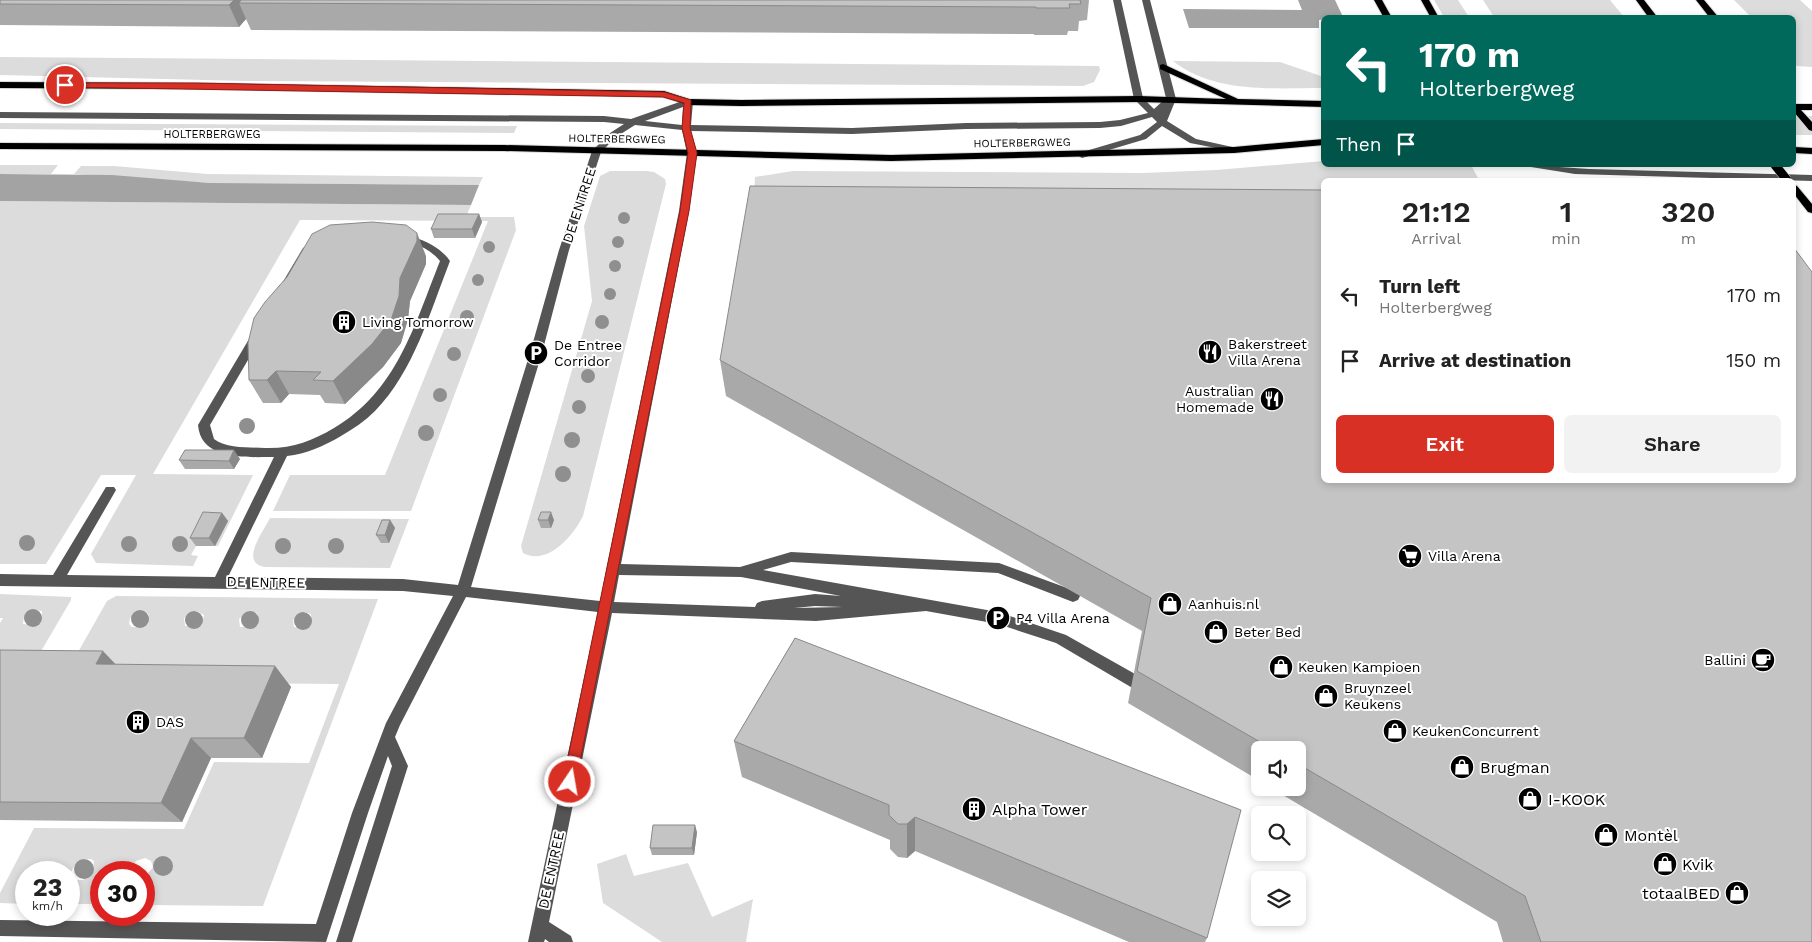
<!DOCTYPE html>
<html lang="en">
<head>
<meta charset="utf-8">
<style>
	:root { --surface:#fff; --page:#f2f2f2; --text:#222; --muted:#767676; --accent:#d93025 }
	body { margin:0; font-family:"Work Sans",sans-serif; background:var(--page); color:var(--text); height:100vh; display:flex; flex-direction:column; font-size:19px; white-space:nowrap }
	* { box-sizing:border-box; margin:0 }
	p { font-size:16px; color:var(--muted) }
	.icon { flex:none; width:28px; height:28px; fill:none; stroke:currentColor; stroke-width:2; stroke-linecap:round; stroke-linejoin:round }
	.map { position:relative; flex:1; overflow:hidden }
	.details { position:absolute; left:1321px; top:178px; width:475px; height:305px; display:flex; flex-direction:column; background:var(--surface); border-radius:8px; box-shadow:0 2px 8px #0003 }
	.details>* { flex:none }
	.hud { position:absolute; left:1321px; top:15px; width:475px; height:152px; border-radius:8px; box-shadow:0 2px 8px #0003; background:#00695c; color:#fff; overflow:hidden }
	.controls { position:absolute; left:1251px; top:741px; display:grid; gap:10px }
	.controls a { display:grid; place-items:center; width:55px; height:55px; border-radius:8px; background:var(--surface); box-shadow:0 2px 8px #0003; font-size:25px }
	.speed { position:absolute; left:15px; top:861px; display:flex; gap:10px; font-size:25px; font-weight:700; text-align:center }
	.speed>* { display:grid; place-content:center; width:65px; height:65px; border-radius:50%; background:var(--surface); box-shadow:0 2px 8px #0003; line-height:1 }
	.speed small { font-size:12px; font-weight:400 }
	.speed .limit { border:8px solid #d22; background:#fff; color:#111 }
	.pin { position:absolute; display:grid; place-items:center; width:42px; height:42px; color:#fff; margin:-21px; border:2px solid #fff; border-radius:50%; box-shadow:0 1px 5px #0007 }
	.me { position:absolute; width:55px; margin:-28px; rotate:12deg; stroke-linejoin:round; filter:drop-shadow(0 0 4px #0008) }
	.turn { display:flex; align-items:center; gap:18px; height:105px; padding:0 15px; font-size:22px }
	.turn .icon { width:65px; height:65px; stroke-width:2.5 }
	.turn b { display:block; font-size:35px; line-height:42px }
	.then { display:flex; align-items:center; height:48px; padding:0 15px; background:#0003; gap:10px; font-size:19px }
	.eta { display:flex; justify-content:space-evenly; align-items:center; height:85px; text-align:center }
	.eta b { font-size:30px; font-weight:600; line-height:35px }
	.cta { display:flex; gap:10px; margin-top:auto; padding:10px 15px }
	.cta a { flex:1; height:58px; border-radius:8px; background:var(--accent); color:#fff; font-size:20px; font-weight:600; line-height:58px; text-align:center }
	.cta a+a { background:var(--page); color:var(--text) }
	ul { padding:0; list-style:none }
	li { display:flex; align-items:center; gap:15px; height:65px; padding:0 15px }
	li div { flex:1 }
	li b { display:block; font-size:19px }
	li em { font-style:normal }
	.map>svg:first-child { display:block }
	.green { fill:#dcdcdc; fill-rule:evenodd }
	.water { fill:#a3a3a3 }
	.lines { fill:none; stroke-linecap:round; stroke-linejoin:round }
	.major-casing { stroke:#dbdbdb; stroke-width:2 }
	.minor { fill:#555; fill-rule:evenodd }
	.major { fill:#000; fill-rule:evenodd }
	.major-bridge-casing { stroke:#dbdbdb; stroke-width:10; stroke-linecap:butt }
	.major-bridge { stroke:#000; stroke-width:9 }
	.tree { fill:#8f8f8f }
	.wall { fill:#a9a9a9 }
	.shaded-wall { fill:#898989 }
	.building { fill:#c4c4c4; stroke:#898989 }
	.route { fill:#d93025; stroke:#8d1f18 }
	.labels { text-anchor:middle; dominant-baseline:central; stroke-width:4; stroke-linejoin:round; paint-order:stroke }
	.far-street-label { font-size:11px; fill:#000; stroke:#fff }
	.street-label { font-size:14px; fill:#000; stroke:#fff }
	.poi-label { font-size:14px; fill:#000; stroke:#fff; text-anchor:start }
	.near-poi-label { font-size:16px; fill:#000; stroke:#fff; text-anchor:start }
</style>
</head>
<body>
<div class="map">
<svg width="1812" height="942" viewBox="0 0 1812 942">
	<rect width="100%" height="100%" fill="#fff"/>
	<path class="green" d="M1434 0H1458L1469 17H1444Z
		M1483 0H1610L1624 17H1494Z
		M1734 0H1800L1812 11V67L1797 66 1794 63V18L1751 17Z
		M0 57 1099 66 1100 70 1094 82 1083 86 247 81 0 75Z
		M1173 61 1280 62 1324 77V88C1274 88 1215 94 1173 61Z
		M1812 116V135H1794V117Z
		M0 123 517 126 514 133 0 129Z
		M1324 161V165H1471L1479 180H1324V198L754 195 755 177 793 171 1143 173 1216 170Z
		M0 165H58L51 174H0Z
		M81 166H114L207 174 483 177 479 185 210 183 74 174Z
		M610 171H646L654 172 665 179 666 184 583 516C573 536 548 566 523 553L521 546 592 301 584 226 600 176Z
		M0 201 471 205 466 217H514L516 230 411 511H273L290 475H385L488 221 300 220 153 474 253 475 218 546H215L227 521 196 546 191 555 198 556 193 566 96 563 91 554 136 475H101L46 564H0Z
		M270 518 409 519 390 568 265 567C239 563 263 532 270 518Z
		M0 594 71 597V600L33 665H0V623L3 618H0ZM33 610 42 611V618L33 625 23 624 24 616Z
		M116 596 378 599 263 906 144 905V878L153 867 151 861 145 858 136 861 129 872H101V904H69V872H26V904L0 903V893L34 828 184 829 214 762 309 763 339 684 124 682 69 668 107 601ZM197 611 204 615 203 620 194 626H185L184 618 190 613ZM139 612H146L149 615C148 623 141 628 132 627L129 624 130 618ZM251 612 257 613 258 621 249 627H240L239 619 245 614ZM305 612 311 614V621L303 628 294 627 293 620 298 615ZM83 859H91L94 861 93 870 83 880H74L71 872 75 865Z
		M626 854 634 876 688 863 712 917 753 899 746 942H662L603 903 597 864Z"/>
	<path class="water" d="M1298 0H1335L1343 17 1324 18V19L1319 20V28H1189L1183 9 1302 10Z
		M0 174 112 175 210 183 479 185 471 205 0 201Z"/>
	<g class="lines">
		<g class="major-casing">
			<path id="major" d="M1374 0H1382L1392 18H1384Z
				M1421 0H1429L1439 18H1431Z
				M1636 0H1644L1658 18H1649Z
				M1696 0H1704L1719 18H1710Z
				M1163 64 1238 99 1324 101V107L1139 102 741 106 688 105 663 97 195 89 0 88V82L195 83 664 91 689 99 741 100 1139 96 1226 99 1160 69V65Z
				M1794 104H1812V110H1801L1812 122V131L1809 130 1794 112Z
				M1324 139V145L1234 153 891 161 504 151 0 149V143L504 145 891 155 1234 147Z
				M1794 147 1812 148V154L1794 153Z
				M1794 185 1797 186 1812 204V213L1808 212 1794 194Z"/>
		</g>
		<path class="minor" d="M1113 0H1121L1143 98 1154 109 1166 98 1142 0H1150L1176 99 1167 121 1196 139 1237 148V152L1190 143 1162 126 1146 139 1082 158 1077 155 1079 153 1140 135 1157 122 1152 117 1121 126 1100 128 966 129 852 134 691 131 697 153 689 211 621 564 740 567 791 552 999 563 1078 592 1080 596 1078 600 1073 602 998 573 791 562 763 570 998 612 1066 635 1151 683 1153 688 1151 693 1146 694 1141 693 1056 643 998 624 926 611 816 621 612 613 549 922 571 936 573 942H549L545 939 544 942H528L598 612 466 597 400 725 395 737 408 766 352 942H336L392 766 388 756 368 813 326 942 0 936V920L316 924 352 813 386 723 453 596 403 591 0 586V574L53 575 106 487H114L116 490 67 575 215 577 274 457C247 457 201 461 198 425L303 248C339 225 424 223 450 261 430 312 414 371 375 411 365 421 353 429 341 436 324 446 306 454 287 456L228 577 403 579 458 585 530 353 559 250 592 151 610 133 624 124 604 122 0 118V112L604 116 631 119 688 99 693 102 691 125 852 128 966 123 1100 122 1120 120 1148 113 1134 99ZM683 107 682 125 645 121ZM635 125 682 130 687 153 679 211 600 601 471 587 542 353 569 250 601 152 616 137ZM386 239C407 241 426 244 440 261 414 326 397 391 334 428 312 441 291 449 265 448 249 447 227 449 214 439L210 425 311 252 335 242ZM619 575 741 577 841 596 815 594 762 601 757 603 755 607 614 602ZM815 606 843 607 794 608Z
			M1529 165 1589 169 1812 175V181L1575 174 1531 167Z"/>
		<use href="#major" class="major"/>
		<g class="major-bridge-casing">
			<path id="major-bridge" d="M1775 165 1787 180"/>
		</g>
		<use href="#major-bridge" class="major-bridge"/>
	</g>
	<g class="tree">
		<circle cx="624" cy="218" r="6"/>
		<circle cx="618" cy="242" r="6"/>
		<circle cx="489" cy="247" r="6"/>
		<circle cx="615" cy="266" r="6"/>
		<circle cx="478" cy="280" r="6"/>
		<circle cx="610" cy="294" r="6"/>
		<circle cx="467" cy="317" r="7"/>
		<circle cx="602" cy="322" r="7"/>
		<circle cx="454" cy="354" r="7"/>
		<circle cx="588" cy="376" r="7"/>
		<circle cx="440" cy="395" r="7"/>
		<circle cx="579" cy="407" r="7"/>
		<circle cx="247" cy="426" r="8"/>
		<circle cx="426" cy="433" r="8"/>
		<circle cx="572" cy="440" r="8"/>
		<circle cx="563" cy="474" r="8"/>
		<circle cx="27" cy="543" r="8"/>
		<circle cx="129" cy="544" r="8"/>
		<circle cx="180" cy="544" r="8"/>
		<circle cx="283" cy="546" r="8"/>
		<circle cx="336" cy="546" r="8"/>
		<circle cx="33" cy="618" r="9"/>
		<circle cx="140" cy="619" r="9"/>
		<circle cx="194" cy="620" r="9"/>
		<circle cx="250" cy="620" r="9"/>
		<circle cx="303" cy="621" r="9"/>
		<circle cx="163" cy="866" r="10"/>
		<circle cx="84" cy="869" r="10"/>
	</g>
	<path class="wall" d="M0 0H1089L1087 20 1079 21 1078 31H1068L1067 35H1034V34L251 30 246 19 239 27 0 25Z
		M479 214 482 222 475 238H434L431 229Z
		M426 256V264L410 301 408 319 401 343 383 367 345 404 325 403 320 395 289 394 281 403H263L249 380Z
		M720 360 1812 942H1503L1497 922 1271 788H1298V750H1260V781L1128 703 1142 631 726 396Z
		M240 459 234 469H185L179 460Z
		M222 513 228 521 215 546H196L190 538Z
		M390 520 395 528 389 543H381L376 535Z
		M538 520H554L551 528H541Z
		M795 638 1207 938 1205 942H1129L915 851 907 858 898 857 890 849V840L742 777 734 741Z
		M0 650 116 665 275 666 291 687 262 758H211L182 822 0 820Z
		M697 832 694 855H652L650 848Z"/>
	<path class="shaded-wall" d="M234 0H243L239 3 246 19 239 27 229 5Z
		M479 214 482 222 475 238 472 229Z
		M417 233 426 256V264L410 301 408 319 401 343 383 367 345 404 333 381 400 278Z
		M276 371 289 394 281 403 267 380Z
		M234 450 240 459 234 469 229 461Z
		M551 512 554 520 551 528 548 520Z
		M222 513 228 521 215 546 209 538Z
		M390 520 395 528 389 543 385 535Z
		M103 651 123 672 96 664Z
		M275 666 291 687 262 758 244 738Z
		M191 738 211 758 182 822 161 803Z
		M915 817V851L907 858V824Z
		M695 825 697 832 694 855 692 848Z"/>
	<path class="building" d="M0 0H234L229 5 0 4Z
		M241 0H1080L1081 4H1069L1070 8H1036V7L239 3Z
		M750 186 1324 190V480H1794V248L1812 272V942H1541L1525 896 1298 764V750H1274L1137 671 1151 598 720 360Z
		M438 214H479L472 229H431Z
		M372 222 406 225 417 233V241L400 278 399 296 391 320 372 344 333 381 313 380 321 372 276 371 267 380H249L248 343 254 318 265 302 287 277 312 234 330 225Z
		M185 450H234L229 461 179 460Z
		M203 512 222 513 209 538H190Z
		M541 512H551L548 520H538Z
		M382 520H390L385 535H376Z
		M795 638 1241 810 1207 938 915 817 907 824H898L889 815V805L734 741Z
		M0 650 103 651 96 664 275 666 244 738H191L161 803 0 802Z
		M653 825H695L692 848H650Z"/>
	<path class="route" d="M65 83H195L664 92 691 100 690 128 697 153 689 211 575 787 570 789 566 787 563 782 680 211 688 153 682 128 684 103 663 97 62 87 61 85Z"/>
	<defs>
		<g id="building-disc" transform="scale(1.25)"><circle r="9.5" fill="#000" stroke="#fff"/><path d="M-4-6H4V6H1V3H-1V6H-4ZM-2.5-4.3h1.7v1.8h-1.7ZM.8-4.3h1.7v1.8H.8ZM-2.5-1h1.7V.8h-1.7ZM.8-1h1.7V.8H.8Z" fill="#fff"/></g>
		<g id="restaurant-disc" transform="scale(1.25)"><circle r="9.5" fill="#000" stroke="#fff"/><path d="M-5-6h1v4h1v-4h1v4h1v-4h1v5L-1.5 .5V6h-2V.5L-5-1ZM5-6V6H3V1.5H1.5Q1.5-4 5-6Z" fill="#fff"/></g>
		<g id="parking-disc" transform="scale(1.25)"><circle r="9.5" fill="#000" stroke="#fff"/><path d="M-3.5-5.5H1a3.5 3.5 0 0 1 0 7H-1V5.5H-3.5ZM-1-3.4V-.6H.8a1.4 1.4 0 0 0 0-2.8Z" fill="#fff"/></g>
		<g id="supermarket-disc" transform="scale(1.25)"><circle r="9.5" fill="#000" stroke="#fff"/><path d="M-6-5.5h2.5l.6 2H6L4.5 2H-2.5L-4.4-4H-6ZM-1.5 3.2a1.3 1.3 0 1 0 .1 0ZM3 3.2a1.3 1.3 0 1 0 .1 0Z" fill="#fff"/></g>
		<g id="shop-disc" transform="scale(1.25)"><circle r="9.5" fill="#000" stroke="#fff"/><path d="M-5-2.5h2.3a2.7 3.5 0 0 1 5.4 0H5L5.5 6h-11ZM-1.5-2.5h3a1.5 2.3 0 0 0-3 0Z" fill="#fff"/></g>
		<g id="cafe-disc" transform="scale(1.25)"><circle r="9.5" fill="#000" stroke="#fff"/><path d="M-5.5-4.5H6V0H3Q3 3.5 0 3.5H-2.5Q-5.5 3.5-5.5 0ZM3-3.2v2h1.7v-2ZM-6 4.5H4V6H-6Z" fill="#fff"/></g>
	</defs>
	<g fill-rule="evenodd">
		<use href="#building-disc" x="344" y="322"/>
		<use href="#restaurant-disc" x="1210" y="352"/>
		<use href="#parking-disc" x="536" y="353"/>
		<use href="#restaurant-disc" x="1272" y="399"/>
		<use href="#supermarket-disc" x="1410" y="556"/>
		<use href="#shop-disc" x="1170" y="604"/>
		<use href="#parking-disc" x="998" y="618"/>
		<use href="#shop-disc" x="1216" y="632"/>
		<use href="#cafe-disc" x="1763" y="660"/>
		<use href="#shop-disc" x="1281" y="667"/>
		<use href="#shop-disc" x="1326" y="696"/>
		<use href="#building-disc" x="138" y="722"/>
		<use href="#shop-disc" x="1395" y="731"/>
		<use href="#shop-disc" x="1462" y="767"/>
		<use href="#shop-disc" x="1530" y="799"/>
		<use href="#building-disc" x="974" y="809"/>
		<use href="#shop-disc" x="1606" y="835"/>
		<use href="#shop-disc" x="1665" y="864"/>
		<use href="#shop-disc" x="1737" y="893"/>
	</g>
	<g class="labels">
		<g class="far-street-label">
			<text x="212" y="134">HOLTERBERGWEG</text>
			<text transform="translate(617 139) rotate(1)">HOLTERBERGWEG</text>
			<text transform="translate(1022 143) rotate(-1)">HOLTERBERGWEG</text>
		</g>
		<g class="street-label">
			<text transform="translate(579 205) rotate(-72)">DE ENTREE</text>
			<text transform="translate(266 582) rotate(1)">DE ENTREE</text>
			<text transform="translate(551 870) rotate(-78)">DE ENTREE</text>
		</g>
		<g class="poi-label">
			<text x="362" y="322">Living Tomorrow</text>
			<text x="1228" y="344">Bakerstreet<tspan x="1228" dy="16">Villa Arena</tspan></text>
			<text x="554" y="345">De Entree<tspan x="554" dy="16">Corridor</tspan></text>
			<text x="1254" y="391" text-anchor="end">Australian<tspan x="1254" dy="16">Homemade</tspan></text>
			<text x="1428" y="556">Villa Arena</text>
			<text x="1188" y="604">Aanhuis.nl</text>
			<text x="1016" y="618">P4 Villa Arena</text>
			<text x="1234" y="632">Beter Bed</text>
			<text x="1746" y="660" text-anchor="end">Ballini</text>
			<text x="1298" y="667">Keuken Kampioen</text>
			<text x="1344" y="688">Bruynzeel<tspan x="1344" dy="16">Keukens</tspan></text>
			<text x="156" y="722">DAS</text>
			<text x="1412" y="731">KeukenConcurrent</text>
		</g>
		<g class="near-poi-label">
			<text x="1480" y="767">Brugman</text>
			<text x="1548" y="799">I-KOOK</text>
			<text x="992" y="809">Alpha Tower</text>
			<text x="1624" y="835">Montèl</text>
			<text x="1682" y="864">Kvik</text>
			<text x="1720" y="893" text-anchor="end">totaalBED</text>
		</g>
	</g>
</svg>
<div class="controls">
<a><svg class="icon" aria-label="sound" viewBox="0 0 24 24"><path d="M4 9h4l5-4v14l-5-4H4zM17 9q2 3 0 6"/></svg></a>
<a><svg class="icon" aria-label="search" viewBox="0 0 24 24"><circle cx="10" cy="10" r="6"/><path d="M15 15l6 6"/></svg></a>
<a><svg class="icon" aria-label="layers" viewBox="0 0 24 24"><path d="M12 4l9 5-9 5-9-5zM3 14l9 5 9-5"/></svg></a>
</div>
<div class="speed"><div>23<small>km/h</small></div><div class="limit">30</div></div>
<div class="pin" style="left:65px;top:85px;background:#d93025"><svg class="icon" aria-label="arrive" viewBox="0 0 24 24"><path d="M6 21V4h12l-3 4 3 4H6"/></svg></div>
<svg class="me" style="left:570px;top:782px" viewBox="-20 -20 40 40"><circle r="17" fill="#d93025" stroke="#fff" stroke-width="3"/><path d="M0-11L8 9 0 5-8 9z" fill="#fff"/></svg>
<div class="hud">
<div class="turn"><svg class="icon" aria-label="left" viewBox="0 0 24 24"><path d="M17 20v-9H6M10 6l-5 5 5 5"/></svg><div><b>170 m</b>Holterbergweg</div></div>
<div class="then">Then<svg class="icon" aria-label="arrive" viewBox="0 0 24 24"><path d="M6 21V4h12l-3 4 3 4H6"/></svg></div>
</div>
<section class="details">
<div class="eta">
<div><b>21:12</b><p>Arrival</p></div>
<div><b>1</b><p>min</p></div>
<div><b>320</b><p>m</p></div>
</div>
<ul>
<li><svg class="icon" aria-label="left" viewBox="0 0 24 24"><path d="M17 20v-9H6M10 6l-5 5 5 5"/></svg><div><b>Turn left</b><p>Holterbergweg</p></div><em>170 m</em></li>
<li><svg class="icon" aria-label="arrive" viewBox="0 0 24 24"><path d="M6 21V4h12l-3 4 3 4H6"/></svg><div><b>Arrive at destination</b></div><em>150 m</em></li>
</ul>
<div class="cta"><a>Exit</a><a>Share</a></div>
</section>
</div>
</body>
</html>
